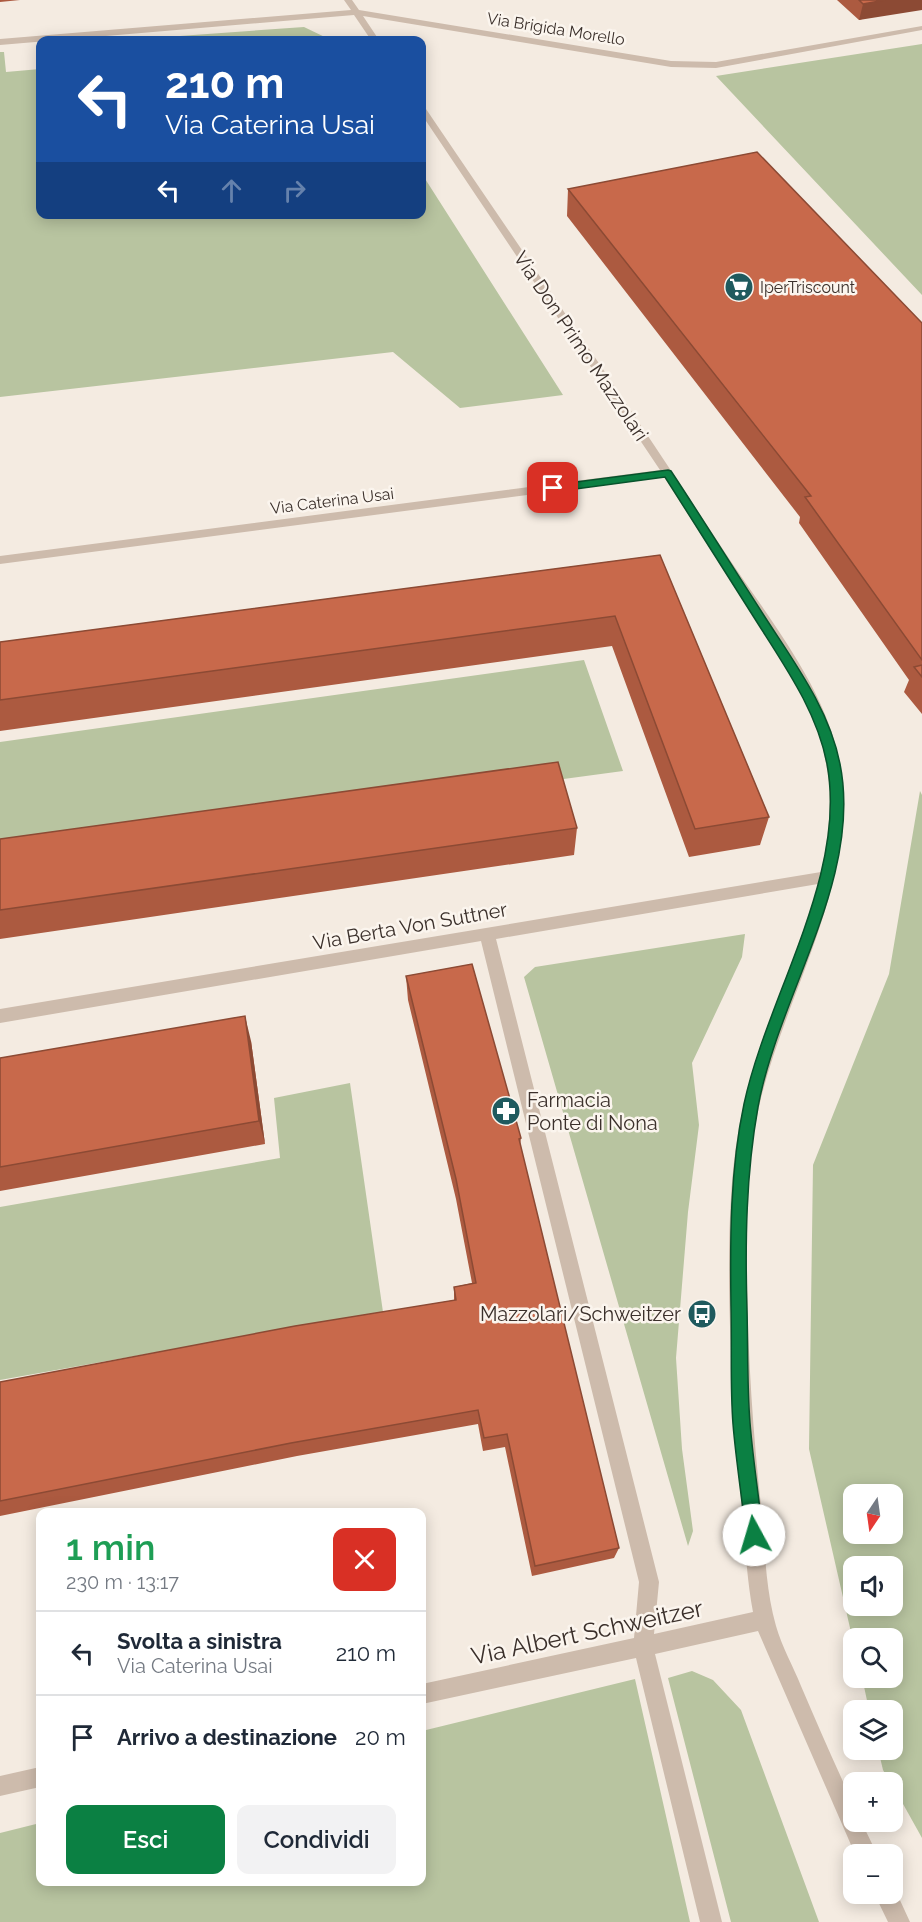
<!DOCTYPE html>
<html lang="it">
<head>
<meta charset="utf-8">
<style>
	:root { --surface:#fff; --page:#f2f2f3; --text:#1f2937; --muted:#747a83; --line:#e0e1e3; --accent:#0b8043 }
	body { margin:0; font-family:Raleway,sans-serif; background:var(--page); color:var(--text); height:100vh; display:flex; flex-direction:column; font-size:22px; white-space:nowrap }
	* { box-sizing:border-box; margin:0 }
	p { font-size:20px; color:var(--muted) }
	.icon { flex:none; width:33px; height:33px; fill:none; stroke:currentColor; stroke-width:2; stroke-linecap:round; stroke-linejoin:round }
	.map { position:relative; flex:1; overflow:hidden }
	.side { position:absolute; left:36px; top:1508px; width:390px; height:378px; display:flex; flex-direction:column; background:var(--surface); border-radius:12px; box-shadow:0 3px 15px #0003 }
	.side>* { flex:none }
	.banner { position:absolute; left:36px; top:36px; width:390px; height:183px; border-radius:12px; box-shadow:0 3px 15px #0003; background:#1a4fa0; color:#fff; overflow:hidden }
	.needle { width:39px; rotate:193deg }
	.controls { position:absolute; left:843px; top:1484px; display:grid; gap:12px }
	.controls a { display:grid; place-items:center; width:60px; height:60px; border-radius:12px; background:var(--surface); box-shadow:0 3px 15px #0003; font-size:30px }
	.pin { position:absolute; display:grid; place-items:center; width:51px; height:51px; color:#fff; margin:-26px; border-radius:12px; box-shadow:0 3px 9px #0006 }
	.me { position:absolute; width:66px; margin:-33px; rotate:354deg; stroke-linejoin:round; filter:drop-shadow(0 0 4px #0008) }
	.turn { display:flex; align-items:center; gap:21px; height:126px; padding:0 30px; font-size:27px }
	.turn .icon { width:78px; height:78px; stroke-width:2.5 }
	.turn b { display:block; font-size:42px; line-height:51px }
	.lanes { display:flex; align-items:center; height:57px; padding:0 30px; background:#0003; justify-content:center; gap:30px; direction:ltr }
	.lanes .off { opacity:.35 }
	.round { display:grid; place-items:center; flex:none; width:63px; height:63px; border-radius:12px; background:var(--page) }
	.summary { display:flex; align-items:center; justify-content:space-between; height:102px; padding:0 30px }
	h1 { font-size:36px; font-weight:600; line-height:45px; color:#1e9e55 }
	.action { display:flex; gap:12px; margin-top:auto; padding:12px 30px }
	.action a { flex:1; height:69px; border-radius:12px; background:var(--accent); color:#fff; font-size:24px; font-weight:600; line-height:69px; text-align:center }
	.action a+a { background:var(--page); color:var(--text) }
	ul { padding:0; list-style:none }
	li { display:flex; align-items:center; gap:18px; height:84px; padding:0 30px; border-top:2px solid var(--line) }
	li div { flex:1 }
	li b { display:block; font-size:22px }
	li em { font-style:normal }
	.map>svg:first-child { display:block }
	.green { fill:#b8c4a0; fill-rule:evenodd }
	.lines { fill:none; stroke-linecap:round; stroke-linejoin:round }
	.minor { fill:#cdbbac; fill-rule:evenodd }
	.wall { fill:#ac5a40 }
	.shaded-wall { fill:#8c4a34 }
	.building { fill:#c8694b; stroke:#8c4a34; stroke-width:1.5 }
	.route { fill:#0b8043; stroke:#07532c; stroke-width:1.5 }
	.labels { text-anchor:middle; dominant-baseline:central; stroke-width:5; stroke-linejoin:round; paint-order:stroke }
	.far-street-label { font-size:16px; fill:#3b302b; stroke:#fbf5ee }
	.far-poi-label { font-size:16px; fill:#3b302b; stroke:#fbf5ee; text-anchor:start }
	.street-label { font-size:20px; fill:#3b302b; stroke:#fbf5ee }
	.poi-label { font-size:20px; fill:#3b302b; stroke:#fbf5ee; text-anchor:start }
	.near-street-label { font-size:24px; fill:#3b302b; stroke:#fbf5ee }
</style>
</head>
<body>
<div class="map">
<svg width="922" height="1922" viewBox="0 0 922 1922">
	<rect width="100%" height="100%" fill="#f4ebe1"/>
	<path class="green" d="M304 27 331 40H124Z
		M922 44V295L716 76Z
		M0 52H4L6 72 40 69V214H422V174L563 395 460 408 393 352 0 397Z
		M584 660 623 771 0 855V742Z
		M920 791 922 795V1838L893 1786 892 1782H890L883 1770 878 1749H892V1710H869L862 1677H892V1638H854L853 1641 809 1449 813 1165 889 974ZM854 1494H892V1533H854ZM854 1566H892V1605H854Z
		M745 934 742 957 692 1063 699 1125 688 1212 676 1358 682 1449 693 1531 688 1546 524 977 535 967Z
		M350 1083 383 1312 0 1380V1207L280 1158 274 1098Z
		M692 1671 713 1680 741 1710 819 1922H731L668 1678Z
		M635 1679 690 1922H0V1833L40 1823V1881H422V1731Z"/>
	<g class="lines">
		<path class="minor" d="M344 0H352L359 10 671 61 716 62 922 26V30L716 68 671 67 363 16 379 40H371L354 15 0 45V39L351 10Z
			M422 106 426 109C525 255 626 401 722 548 764 613 829 689 840 767 857 884 788 989 761 1098 746 1159 746 1222 747 1283 748 1358 753 1432 761 1506 765 1546 765 1587 776 1626 782 1647 793 1666 801 1686 818 1726 835 1765 854 1805V1821H861L877 1854H855L758 1631 655 1654 722 1922H700L636 1658 422 1704V1684L634 1638 639 1582 481 941 0 1023V1009L821 872C829 836 833 800 826 763 815 698 772 642 736 589 712 552 688 514 664 477L0 564V556L660 470 422 115ZM818 884C801 959 762 1028 744 1103 730 1162 729 1223 729 1283 730 1356 734 1428 741 1500 745 1537 746 1575 753 1612L654 1634 659 1582 496 939Z
			M40 1767V1787L0 1796V1776Z
			M893 1885 910 1922H888L874 1893H892Z"/>
	</g>
	<path class="wall" d="M0 0H20L0 2Z
		M837 0H922L859 20Z
		M568 189 922 323V714L904 692 909 680 799 523 800 517 567 216Z
		M660 555 769 817 760 845 689 857 612 646 0 731V642Z
		M577 828 574 855 0 939V839Z
		M406 976 521 1138 520 1145 619 1548 614 1558 532 1576 505 1447 483 1451 478 1424 297 1456 0 1516V1382L454 1300V1287L472 1283 456 1199 408 1000Z
		M251 1041 265 1144 0 1191V1058Z"/>
	<path class="shaded-wall" d="M885 0H922V10L859 20 863 4Z
		M245 1016 251 1041 265 1144 259 1121Z"/>
	<path class="building" d="M859 0H885L863 4Z
		M757 152 922 323V660L805 497 811 496 568 189Z
		M660 555 769 817 695 829 615 616 0 700V642Z
		M922 665V677L914 667Z
		M558 762 577 828 0 910V839Z
		M472 964 521 1138 519 1139 619 1548 535 1566 507 1434 484 1438 478 1410 291 1443 0 1501V1382L295 1326 456 1300 454 1287 476 1283 456 1179 406 976Z
		M245 1016 259 1121 0 1167V1058Z"/>
	<path class="route" d="M668 470 671 471C702 518 732 566 763 614 793 661 829 708 840 764 863 878 778 996 758 1107 746 1174 745 1242 747 1310 748 1347 747 1386 750 1423 753 1460 759 1498 763 1535L760 1542 754 1544 748 1542 746 1535C742 1498 736 1461 733 1424 730 1385 732 1345 731 1306 730 1239 730 1170 744 1104 767 996 848 875 827 764 817 711 784 665 755 619 725 572 695 524 665 477L553 492 547 488 553 485Z"/>
	<defs>
		<g id="supermarket-disc" transform="scale(1.5)"><circle r="9.5" fill="#1f5a5e" stroke="#fbf5ee"/><path d="M-6-5.5h2.5l.6 2H6L4.5 2H-2.5L-4.4-4H-6ZM-1.5 3.2a1.3 1.3 0 1 0 .1 0ZM3 3.2a1.3 1.3 0 1 0 .1 0Z" fill="#fff"/></g>
		<g id="pharmacy-disc" transform="scale(1.5)"><circle r="9.5" fill="#1f5a5e" stroke="#fbf5ee"/><path d="M-2-6h4v4h4v4h-4v4h-4v-4h-4v-4h4Z" fill="#fff"/></g>
		<g id="bus-disc" transform="scale(1.5)"><circle r="9.5" fill="#1f5a5e" stroke="#fbf5ee"/><path d="M-5-6H5V4H4V6H2V4H-2V6H-4V4H-5ZM-3.5-4V0h7V-4ZM-3.5 1.2v1.5H-2V1.2ZM2 1.2v1.5H3.5V1.2Z" fill="#fff"/></g>
	</defs>
	<g fill-rule="evenodd">
		<use href="#supermarket-disc" x="739" y="287"/>
		<use href="#pharmacy-disc" x="506" y="1111"/>
		<use href="#bus-disc" x="702" y="1314"/>
	</g>
	<g class="labels">
		<g class="far-street-label">
			<text transform="translate(556 29) rotate(9)">Via Brigida Morello</text>
			<text transform="translate(332 501) rotate(-7)">Via Caterina Usai</text>
		</g>
		<g class="far-poi-label">
			<text x="760" y="287">IperTriscount</text>
		</g>
		<g class="street-label">
			<text transform="translate(581 346) rotate(56)">Via Don Primo Mazzolari</text>
			<text transform="translate(410 926) rotate(-10)">Via Berta Von Suttner</text>
		</g>
		<g class="poi-label">
			<text x="527" y="1100">Farmacia<tspan x="527" dy="23">Ponte di Nona</tspan></text>
			<text x="681" y="1314" text-anchor="end">Mazzolari/Schweitzer</text>
		</g>
		<g class="near-street-label">
			<text transform="translate(587 1632) rotate(-12)">Via Albert Schweitzer</text>
		</g>
	</g>
</svg>
<div class="controls">
<a><svg class="needle" viewBox="-14 -14 28 28"><path d="M0-13l5 13h-10z" fill="#e53935"/><path d="M0 13l5-13h-10z" fill="#747a83"/></svg></a>
<a><svg class="icon" aria-label="sound" viewBox="0 0 24 24"><path d="M4 9h4l5-4v14l-5-4H4zM17 9q2 3 0 6"/></svg></a>
<a><svg class="icon" aria-label="search" viewBox="0 0 24 24"><circle cx="10" cy="10" r="6"/><path d="M15 15l6 6"/></svg></a>
<a><svg class="icon" aria-label="layers" viewBox="0 0 24 24"><path d="M12 4l9 5-9 5-9-5zM3 14l9 5 9-5"/></svg></a>
<a>+</a>
<a>−</a>
</div>
<div class="pin" style="left:553px;top:488px;background:#d93025"><svg class="icon" aria-label="arrive" viewBox="0 0 24 24"><path d="M6 21V4h12l-3 4 3 4H6"/></svg></div>
<svg class="me" style="left:754px;top:1535px" viewBox="-20 -20 40 40"><circle r="19" fill="#fff"/><path d="M0-13L10 11 0 6-10 11z" fill="#0b8043"/></svg>
<div class="banner">
<div class="turn"><svg class="icon" aria-label="left" viewBox="0 0 24 24"><path d="M17 20v-9H6M10 6l-5 5 5 5"/></svg><div><b>210 m</b>Via Caterina Usai</div></div>
<div class="lanes"><svg class="icon" aria-label="left" viewBox="0 0 24 24"><path d="M17 20v-9H6M10 6l-5 5 5 5"/></svg><svg class="icon off" aria-label="ahead" viewBox="0 0 24 24"><path d="M12 20V5M6 11l6-6 6 6"/></svg><svg class="icon off" aria-label="right" viewBox="0 0 24 24"><path d="M7 20v-9h11M14 6l5 5-5 5"/></svg></div>
</div>
<section class="side">
<div class="summary"><div><h1>1 min</h1><p>230 m · 13:17</p></div><a class="round" style="background:#d93025;color:#fff"><svg class="icon" aria-label="close" viewBox="0 0 24 24"><path d="M6 6l12 12M18 6L6 18"/></svg></a></div>
<ul>
<li><svg class="icon" aria-label="left" viewBox="0 0 24 24"><path d="M17 20v-9H6M10 6l-5 5 5 5"/></svg><div><b>Svolta a sinistra</b><p>Via Caterina Usai</p></div><em>210 m</em></li>
<li><svg class="icon" aria-label="arrive" viewBox="0 0 24 24"><path d="M6 21V4h12l-3 4 3 4H6"/></svg><div><b>Arrivo a destinazione</b></div><em>20 m</em></li>
</ul>
<div class="action"><a>Esci</a><a>Condividi</a></div>
</section>
</div>
</body>
</html>
